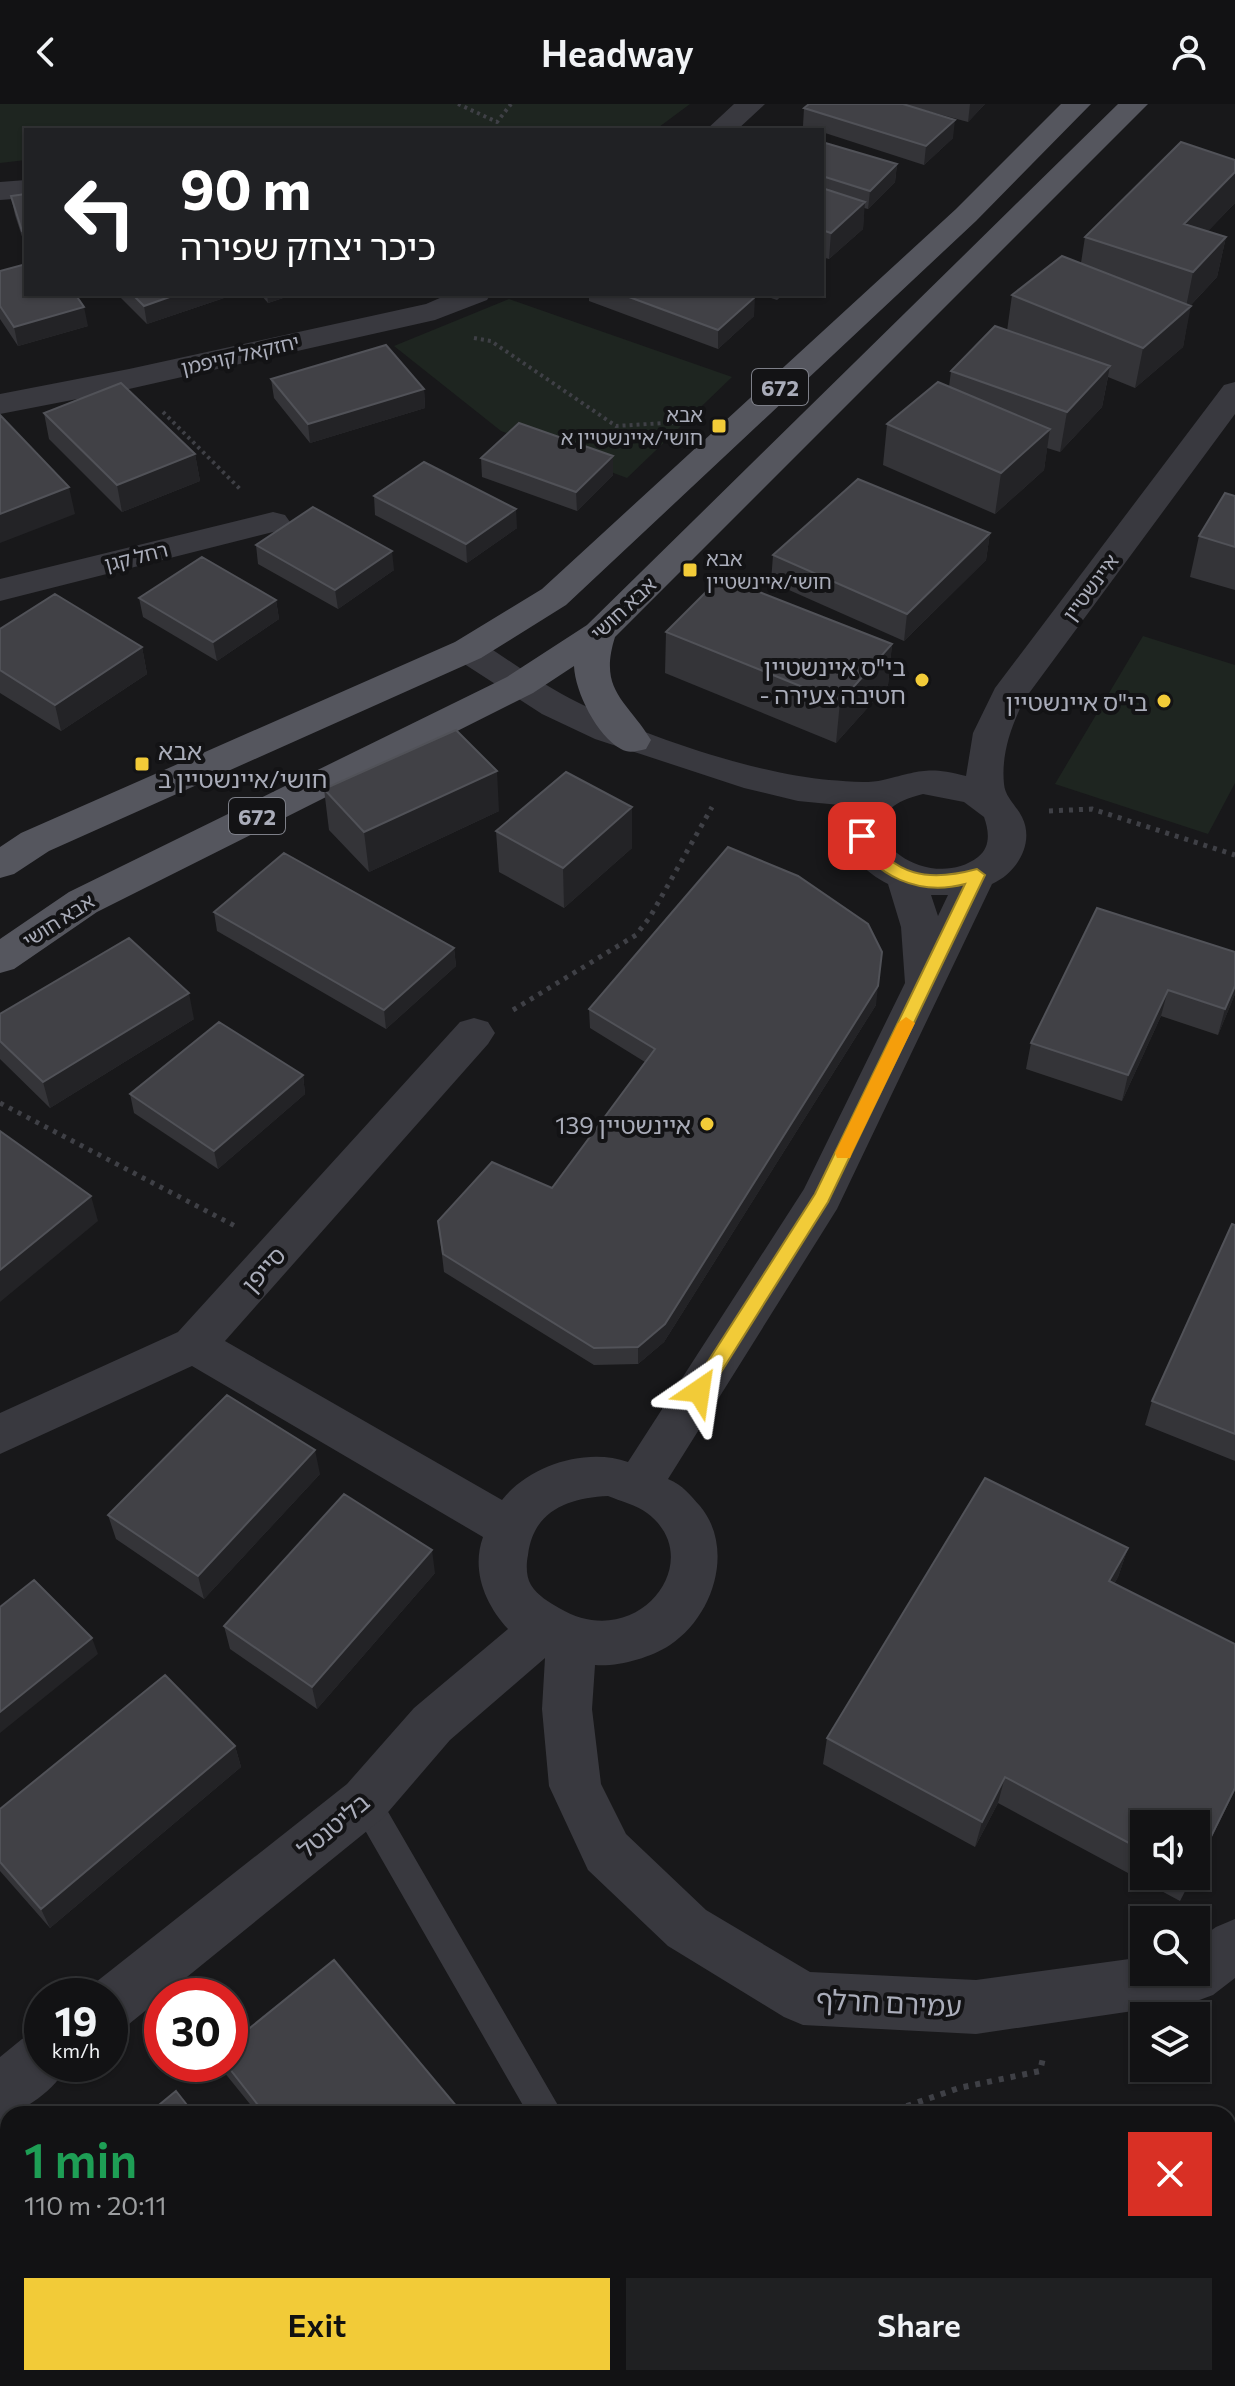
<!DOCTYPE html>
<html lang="en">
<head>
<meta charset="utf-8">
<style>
	:root { --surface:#121214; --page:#1f2022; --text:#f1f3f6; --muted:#9c9ea0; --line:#313234; --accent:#f2cb38 }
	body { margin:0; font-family:Commissioner,"Noto Sans Hebrew",sans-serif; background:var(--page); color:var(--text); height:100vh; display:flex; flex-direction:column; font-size:30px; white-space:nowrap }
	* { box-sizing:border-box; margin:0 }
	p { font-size:26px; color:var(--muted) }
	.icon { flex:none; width:44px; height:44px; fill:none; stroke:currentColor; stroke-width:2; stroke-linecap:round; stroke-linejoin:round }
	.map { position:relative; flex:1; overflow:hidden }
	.drawer { position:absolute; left:0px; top:2002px; width:1236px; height:280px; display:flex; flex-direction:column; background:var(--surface); border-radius:24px 24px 0 0; box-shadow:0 2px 6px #0004,0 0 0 2px var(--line) }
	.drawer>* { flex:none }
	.top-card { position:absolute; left:24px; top:24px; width:800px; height:168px; border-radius:0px; box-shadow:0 2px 6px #0004,0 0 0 2px var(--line); background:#202124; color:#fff; overflow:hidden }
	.tools { position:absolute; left:1130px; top:1706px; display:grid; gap:16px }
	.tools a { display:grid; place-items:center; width:80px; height:80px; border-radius:0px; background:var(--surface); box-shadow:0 2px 6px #0004,0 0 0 2px var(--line); font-size:40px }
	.speed { position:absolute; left:24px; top:1874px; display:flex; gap:16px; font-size:40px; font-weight:700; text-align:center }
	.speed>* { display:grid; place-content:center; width:104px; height:104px; border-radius:50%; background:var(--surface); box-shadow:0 2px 6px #0004,0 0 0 2px var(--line); line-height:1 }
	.speed small { font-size:20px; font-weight:400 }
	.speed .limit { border:12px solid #d22; background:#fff; color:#111 }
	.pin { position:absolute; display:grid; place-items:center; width:68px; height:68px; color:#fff; margin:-34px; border-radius:16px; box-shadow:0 4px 12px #0006 }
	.me { position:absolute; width:88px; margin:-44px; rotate:32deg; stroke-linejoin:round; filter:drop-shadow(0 0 6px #0008) }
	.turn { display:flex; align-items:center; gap:28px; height:168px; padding:0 24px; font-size:36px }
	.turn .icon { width:104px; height:104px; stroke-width:2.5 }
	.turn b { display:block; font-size:56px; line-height:68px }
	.round { display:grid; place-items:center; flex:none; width:84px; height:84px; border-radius:0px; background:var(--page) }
	.summary { display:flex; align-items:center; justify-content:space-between; height:136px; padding:0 24px }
	h1 { font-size:48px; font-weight:600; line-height:60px; color:#1e9e55 }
	.button { display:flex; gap:16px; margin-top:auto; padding:16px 24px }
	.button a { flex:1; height:92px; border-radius:0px; background:var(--accent); color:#111; font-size:32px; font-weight:600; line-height:92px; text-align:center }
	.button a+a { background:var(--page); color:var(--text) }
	header { display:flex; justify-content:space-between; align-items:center; height:104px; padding:0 24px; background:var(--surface); font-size:36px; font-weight:600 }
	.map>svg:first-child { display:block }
	.green { fill:#1e2520 }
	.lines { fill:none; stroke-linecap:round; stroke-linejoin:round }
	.path-far2 { stroke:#3f4046; stroke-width:4; stroke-dasharray:3 4; stroke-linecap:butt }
	.path-far1 { stroke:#3f4046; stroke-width:5; stroke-dasharray:4 6; stroke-linecap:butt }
	.path { stroke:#3f4046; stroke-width:6; stroke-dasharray:5 7; stroke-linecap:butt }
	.service { fill:#39393f; fill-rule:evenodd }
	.minor { fill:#39393f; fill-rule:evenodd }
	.primary { fill:#55565e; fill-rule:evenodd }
	.wall { fill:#343438 }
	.shaded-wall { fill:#232326 }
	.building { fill:#414146; stroke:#515258; stroke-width:2 }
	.route { fill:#f2cb38; stroke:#9d8424; stroke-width:2 }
	.slow { fill:#f59e0b }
	.poi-dot { fill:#f2cb38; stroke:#131315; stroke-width:3 }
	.labels { text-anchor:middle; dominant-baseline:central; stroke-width:8; stroke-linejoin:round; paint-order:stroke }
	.far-street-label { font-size:20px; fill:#aaadba; stroke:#131315 }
	.far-poi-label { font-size:20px; fill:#aaadba; stroke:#131315; text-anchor:end }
	.shield { fill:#131315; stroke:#7d7f88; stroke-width:2 }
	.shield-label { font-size:22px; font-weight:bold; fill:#aaadba }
	.poi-label { font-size:24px; fill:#aaadba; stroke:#131315; text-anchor:end }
	.street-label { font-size:24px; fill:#aaadba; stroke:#131315 }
	.near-street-label { font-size:28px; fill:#aaadba; stroke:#131315 }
</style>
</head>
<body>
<header><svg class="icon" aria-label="back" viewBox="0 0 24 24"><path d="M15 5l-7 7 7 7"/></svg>Headway<svg class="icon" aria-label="person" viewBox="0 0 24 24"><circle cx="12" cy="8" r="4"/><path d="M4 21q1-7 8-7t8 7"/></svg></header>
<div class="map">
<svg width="1235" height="2282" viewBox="0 0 1235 2282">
	<rect width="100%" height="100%" fill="#18181a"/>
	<path class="green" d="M0 0H690L655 26H26V56L0 59Z
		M509 195 732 273 627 374 501 327 394 242Z
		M1143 532 1235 561V679L1208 730 1055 680Z"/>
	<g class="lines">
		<path class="path-far2" d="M458 0 497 18 511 0
			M474 234 491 237 616 322 681 318
			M163 308 241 386"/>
		<path class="path-far1" d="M1049 707 1092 705 1235 751
			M513 906 636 831 650 813 712 703
			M0 999 237 1123"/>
		<path class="path" d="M884 2010 959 1984 1040 1967 1044 1950"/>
		<path class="service" d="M365 1683 376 1687 563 2010H528L354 1707 350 1697 354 1687Z
			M410 2274H450L446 2282H406Z
			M649 2274H685L687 2282H651Z"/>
		<path class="minor" d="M734 0H765L737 26H706Z
			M26 76V94L0 96V78Z
			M449 190H491L487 196 435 216 129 285 0 310V290L129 265 426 200Z
			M1235 278V310L1024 596C1011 623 1001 650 1004 680 1005 693 1016 701 1022 713 1035 739 1017 769 992 780L837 1105 668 1375C683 1381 690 1391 700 1402 735 1444 714 1512 670 1541 650 1554 618 1563 595 1561L592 1605 601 1680 626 1730 706 1806 810 1868 976 1876 1144 1853V1868H1196V1837L1216 1823 1235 1815V1874L1213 1891 1194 1898 976 1930 803 1921 784 1913 668 1842 588 1766 549 1682 542 1605 545 1554 450 1636 383 1714 129 1920 110 1928V1892H86L91 1882 347 1680 414 1604 508 1525C485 1500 471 1466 483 1433L192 1262 0 1350V1309L178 1228 460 918 474 914 488 918 495 929 488 940 225 1237 502 1396C529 1361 587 1343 628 1358L804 1085 905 879 901 823 888 780C859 765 831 735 850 702L798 697 744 684 595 635 542 610 455 554 450 546 455 538 468 535 481 538C513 559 544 582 579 599 643 632 757 670 829 676 846 677 867 680 883 676 921 667 927 662 966 672L973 629 995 584 1224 281ZM923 690 964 698 984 713C989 727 991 743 978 753 923 795 826 713 923 690ZM931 791H948L938 812ZM608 1392C620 1397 637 1401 647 1409 710 1456 637 1551 559 1504 549 1498 538 1492 531 1481 526 1473 526 1460 528 1451 533 1407 568 1394 608 1392Z
			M273 408 285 411 290 418 285 425 0 497V475Z
			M42 1927V1960H68C56 1987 23 2006 0 2016V1953L22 1935Z"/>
		<path class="primary" d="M1061 0H1091L976 117 566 501 481 554 49 747 14 770 0 774V743L21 729 455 538 542 485 956 105Z
			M1118 0H1148L615 533C598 587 627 596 651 636L646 645C637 647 629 650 621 645 597 632 575 588 574 562L533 589 97 808 14 865 0 869V835L69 788 507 573 587 521Z"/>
	</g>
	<path class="wall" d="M809 0H985L968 18 913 3 953 34 924 61 822 28V26H814L803 22 804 4Z
		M822 38 897 60 895 78 868 105 864 104 863 125 829 155 822 153Z
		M1235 56V99L1207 128 1226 133 1217 173 1190 202 1183 243 1135 284 1108 273 1102 303 1060 348 1047 344 1044 366 995 410 883 361 887 320 949 283 951 267 1007 227 1012 191 1081 159 1085 133Z
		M26 90V145L15 111 11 92Z
		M0 167 88 222 18 242 0 215Z
		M117 190H223L224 194 147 220Z
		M260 190H295L268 199Z
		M589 190H746L754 212 718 245 589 197Z
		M759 190H784L777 196Z
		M271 275 424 285 425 304 310 339 274 294Z
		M44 309 195 350 200 377 122 408 49 335Z
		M613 352V371L577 407 482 373 481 354Z
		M374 392 517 424 467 459 375 411Z
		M1235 392V486L1190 473 1199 432Z
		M990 429 986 456 904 537 771 478 773 451Z
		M256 441 394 466 338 505 258 460Z
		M139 494 276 496 279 515 217 557 143 513Z
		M0 525 142 543 147 570 61 627 0 589Z
		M666 528 892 540 888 581 836 639 665 569Z
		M324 685 499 707 369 768 329 726Z
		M496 727 632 744 564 804 499 768Z
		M214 808 454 844 456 862 386 925 217 827Z
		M1235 848V890L1218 931 1161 912 1122 997 1026 965 1031 939Z
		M876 901 664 1238 638 1260 594 1261 444 1168 438 1117 552 1084 645 958 590 924 589 905Z
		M0 910 194 915 50 1004 0 955Z
		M303 971 305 990 218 1065 134 1009 130 990Z
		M1235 1121V1357L1145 1321 1152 1297Z
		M320 1370 204 1495 116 1435 108 1411Z
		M1128 1444 1118 1473 1114 1480 1235 1686 1196 1765V1720H1144V1772H1193L1180 1797 998 1699 975 1743 823 1660 827 1634Z
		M435 1469 317 1605 230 1545 224 1522Z
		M235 1642 241 1663 50 1824 0 1767V1705Z
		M221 1960H230L463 2010H258L224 1968Z"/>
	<path class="shaded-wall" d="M970 0H985L968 18Z
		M955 16 953 34 924 61 926 42Z
		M897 60 895 78 868 105 870 87Z
		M1235 68V99L1176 160 1184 120Z
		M865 98 863 125 829 155 831 129Z
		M26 126V145L22 127Z
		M1226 133 1217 173 1186 206 1191 202 1183 243 1135 284 1143 244 1185 208 1193 168Z
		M178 190H223L224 194 147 220 144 202Z
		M267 190H295L268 199Z
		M755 193 754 212 718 245V226Z
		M84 203 88 222 18 242 14 223Z
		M1110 262 1102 303 1060 348 1067 308Z
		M424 285 425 304 310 339 308 320Z
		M1050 325 1044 366 995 410 1001 369Z
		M195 350 200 377 122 408 117 381Z
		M613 352V371L577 407 576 388Z
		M69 383 75 410 0 439V410Z
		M516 405 517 424 467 459 466 440Z
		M990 429 986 456 904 537 907 510Z
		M392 447 394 466 338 505 335 486Z
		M276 496 279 515 217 557 213 538Z
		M892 540 888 581 836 639 840 598Z
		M142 543 147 570 61 627 55 601Z
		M497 667 499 707 369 768 364 728Z
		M632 703V744L564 804 563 764Z
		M454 844 456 862 386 925 384 906Z
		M878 882 876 901 664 1238 638 1260V1243Z
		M1235 882V890L1218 931 1225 905Z
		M1168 886 1161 912 1122 997 1128 971Z
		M189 889 194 915 50 1004 43 978Z
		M303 971 305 990 218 1065 214 1047Z
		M91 1092 98 1117 0 1198V1166Z
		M315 1346 320 1370 204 1495 198 1472Z
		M1128 1444 1118 1473 1100 1506 1109 1477Z
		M432 1446 435 1469 317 1605 312 1583Z
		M92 1534 98 1550 0 1629V1608Z
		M235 1642 241 1663 50 1824 41 1805Z
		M1005 1673 998 1699 975 1743 982 1718Z
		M1235 1684V1686L1196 1765V1763Z
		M252 2274H274L265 2282H243Z"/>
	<path class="building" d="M809 0H903L955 16 926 42 804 4Z
		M822 38 897 60 870 87 822 72Z
		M1181 38 1235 56V68L1184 120 1226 133 1193 168 1085 133Z
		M822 84 865 98 831 129 822 126Z
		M26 90V126L22 127 11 92Z
		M1062 152 1191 202 1143 244 1012 191Z
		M26 160V190H75L84 203 14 223 0 202V167Z
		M132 190H178L144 202Z
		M621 190H746L755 193 718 226Z
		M995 222 1110 262 1067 308 951 267Z
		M386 241 424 285 308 320 271 275Z
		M938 278 1050 325 1001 369 887 320Z
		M121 279 195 350 117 381 44 309Z
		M0 311 69 383 0 410Z
		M519 319 613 352 576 388 481 354Z
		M424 358 516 405 466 440 374 392Z
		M858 375 990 429 907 510 773 451Z
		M1225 389 1235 392V443L1199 432Z
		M313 403 392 447 335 486 256 441Z
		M202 453 276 496 213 538 139 494Z
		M721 473 892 540 840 598 666 528Z
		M55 490 142 543 55 601 0 566V525Z
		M456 626 497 667 364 728 324 685Z
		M566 668 632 703 563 764 496 727Z
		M728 743 798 772 868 820 882 848 878 882 665 1220 638 1243 594 1244 443 1150 438 1117 492 1058 552 1084 655 945 589 905Z
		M284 749 454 844 384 906 214 808Z
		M1097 804 1235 848V882L1225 905 1168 886 1128 971 1031 939Z
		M129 834 189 889 43 978 0 937V910Z
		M219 918 303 971 214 1047 130 990Z
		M0 1027 91 1092 0 1166Z
		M1232 1120 1235 1121V1330L1152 1297Z
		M227 1291 315 1346 198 1472 108 1411Z
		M985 1374 1128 1444 1109 1477 1235 1540V1684L1196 1763V1720H1144V1747L1005 1673 982 1718 827 1634Z
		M344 1390 432 1446 312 1583 224 1522Z
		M34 1476 92 1534 0 1608V1503Z
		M165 1571 235 1642 41 1805 0 1758V1705Z
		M334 1856 463 2010H265L226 1960H230V1940Z
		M176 1987 194 2010H148Z
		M4 2140 8 2146V2274H94L100 2282H0V2143Z
		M187 2274H252L243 2282H193Z
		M474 2274H515L522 2282H466Z"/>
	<path class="route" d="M862 726 867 728C893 773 929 778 977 765L985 771 828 1098 706 1292H693L690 1287 693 1281 815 1090 965 780C920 792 874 773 854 732Z"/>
	<path class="slow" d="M906 913 915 919 852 1049 850 1054H837L835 1049 898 919Z"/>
	<g class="poi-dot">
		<rect x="711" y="314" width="16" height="16" rx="4"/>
		<rect x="682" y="458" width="16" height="16" rx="4"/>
		<circle cx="922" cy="576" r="8"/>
		<circle cx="1164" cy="597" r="8"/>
		<rect x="134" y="652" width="16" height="16" rx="4"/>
		<circle cx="707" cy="1020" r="8"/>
	</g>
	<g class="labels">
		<g class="far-street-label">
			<text transform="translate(240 250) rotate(-13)">יחזקאל קויפמן</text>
			<text transform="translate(136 452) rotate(-14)">רחל קגן</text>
			<text transform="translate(1090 483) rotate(-53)">איינשטיין</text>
			<text transform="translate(623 504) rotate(-43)">אבא חושי</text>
			<text transform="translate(58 816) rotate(-33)">אבא חושי</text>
		</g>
		<g class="far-poi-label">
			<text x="703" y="310">אבא<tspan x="703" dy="23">חושי/איינשטיין א</tspan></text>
			<text x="706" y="454" text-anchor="start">אבא<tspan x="706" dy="23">חושי/איינשטיין</tspan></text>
		</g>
		<g class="shield">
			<rect x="752" y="265" width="56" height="36" rx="6"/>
			<rect x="229" y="694" width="56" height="36" rx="6"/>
		</g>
		<g class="shield-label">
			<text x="780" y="283">672</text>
			<text x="257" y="712">672</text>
		</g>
		<g class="poi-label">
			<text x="906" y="562">בי"ס איינשטיין<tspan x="906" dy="28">- חטיבה צעירה</tspan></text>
			<text x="1148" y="597">בי"ס איינשטיין</text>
			<text x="158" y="646" text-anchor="start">אבא<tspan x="158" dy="28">חושי/איינשטיין ב</tspan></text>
			<text x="691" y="1020">איינשטיין 139</text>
		</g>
		<g class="street-label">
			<text transform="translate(263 1165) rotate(-48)">סייפן</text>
			<text transform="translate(333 1721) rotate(-40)">בליטנטל</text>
		</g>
		<g class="near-street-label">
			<text transform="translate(889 1898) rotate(3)">עמירם חרלף</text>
		</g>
	</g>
</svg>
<div class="tools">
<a><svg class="icon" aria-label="sound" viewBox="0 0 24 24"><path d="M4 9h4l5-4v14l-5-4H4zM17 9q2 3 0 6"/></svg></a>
<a><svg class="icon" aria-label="search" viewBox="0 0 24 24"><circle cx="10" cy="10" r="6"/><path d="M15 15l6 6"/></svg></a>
<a><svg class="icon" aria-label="layers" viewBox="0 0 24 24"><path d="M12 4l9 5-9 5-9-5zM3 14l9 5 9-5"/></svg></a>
</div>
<div class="speed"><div>19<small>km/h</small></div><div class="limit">30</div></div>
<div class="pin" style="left:862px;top:732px;background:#d93025"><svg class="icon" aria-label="arrive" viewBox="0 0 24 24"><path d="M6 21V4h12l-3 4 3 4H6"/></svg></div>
<svg class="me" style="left:699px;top:1287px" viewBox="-20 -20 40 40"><path d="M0-17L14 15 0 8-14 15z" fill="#f2cb38" stroke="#fff" stroke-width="4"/></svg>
<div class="top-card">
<div class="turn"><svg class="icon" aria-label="left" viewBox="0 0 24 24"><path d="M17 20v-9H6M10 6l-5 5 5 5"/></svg><div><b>90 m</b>כיכר יצחק שפירה</div></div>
</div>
<section class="drawer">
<div class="summary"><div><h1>1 min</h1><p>110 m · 20:11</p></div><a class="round" style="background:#d93025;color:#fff"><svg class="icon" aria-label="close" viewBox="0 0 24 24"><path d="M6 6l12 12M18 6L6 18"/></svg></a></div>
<div class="button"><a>Exit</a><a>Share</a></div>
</section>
</div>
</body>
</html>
